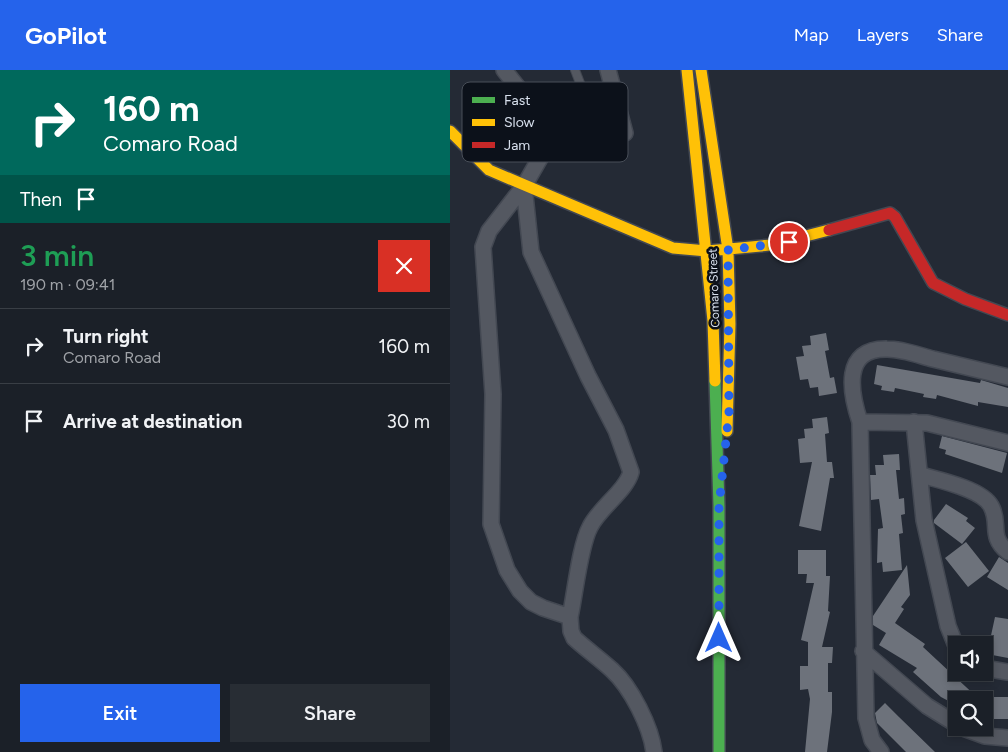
<!DOCTYPE html>
<html lang="en">
<head>
<meta charset="utf-8">
<style>
	:root { --surface:#1b2028; --page:#282d34; --text:#f1f3f6; --muted:#a0a3a8; --line:#393e45; --accent:#2563eb }
	body { margin:0; font-family:Figtree,sans-serif; background:var(--page); color:var(--text); height:100vh; display:flex; flex-direction:column; font-size:19px; white-space:nowrap }
	* { box-sizing:border-box; margin:0 }
	p { font-size:16px; color:var(--muted) }
	.icon { flex:none; width:28px; height:28px; fill:none; stroke:currentColor; stroke-width:2; stroke-linecap:round; stroke-linejoin:round }
	.map { position:relative; flex:1; overflow:hidden }
	.sheet { display:flex; flex-direction:column; background:var(--surface); width:450px }
	.sheet>* { flex:none }
	.guide { background:#00695c; color:#fff; overflow:hidden }
	.tools { position:absolute; left:498px; top:566px; display:grid; gap:10px }
	.tools a { display:grid; place-items:center; width:45px; height:45px; border-radius:0px; background:var(--surface); box-shadow:0 2px 8px #0003,0 0 0 1px var(--line); font-size:25px }
	.pin { position:absolute; display:grid; place-items:center; width:42px; height:42px; color:#fff; margin:-21px; border:2px solid #fff; border-radius:50%; box-shadow:0 1px 5px #0007 }
	.me { position:absolute; width:55px; margin:-28px; rotate:0deg; stroke-linejoin:round; filter:drop-shadow(0 0 4px #0008) }
	.turn { display:flex; align-items:center; gap:18px; height:105px; padding:0 20px; font-size:22px }
	.turn .icon { width:65px; height:65px; stroke-width:2.5 }
	.turn b { display:block; font-size:35px; line-height:42px }
	.then { display:flex; align-items:center; height:48px; padding:0 20px; background:#0003; gap:10px; font-size:19px }
	.round { display:grid; place-items:center; flex:none; width:52px; height:52px; border-radius:0px; background:var(--page) }
	.summary { display:flex; align-items:center; justify-content:space-between; height:85px; padding:0 20px }
	h1 { font-size:30px; font-weight:600; line-height:38px; color:#1e9e55 }
	.primary-button { display:flex; gap:10px; margin-top:auto; padding:10px 20px }
	.primary-button a { flex:1; height:58px; border-radius:0px; background:var(--accent); color:#fff; font-size:20px; font-weight:600; line-height:58px; text-align:center }
	.primary-button a+a { background:var(--page); color:var(--text) }
	ul { padding:0; list-style:none }
	li { display:flex; align-items:center; gap:15px; height:75px; padding:0 20px; border-top:1px solid var(--line) }
	li div { flex:1 }
	li b { display:block; font-size:19px }
	li em { font-style:normal }
	header { display:flex; align-items:center; gap:30px; box-sizing:border-box; height:70px; padding:0 25px; background:var(--accent); color:#fff }
	header strong { font-size:24px }
	nav { display:flex; gap:28px; margin-inline-start:auto; font-size:18px }
	main { display:flex; flex:1; min-height:0 }
	.map>svg:first-child { display:block }
	.building { fill:#6d727b }
	.lines { fill:none; stroke-linecap:round; stroke-linejoin:round }
	.lane-casing { stroke:#434852; stroke-width:10 }
	.street-casing { stroke:#434852; stroke-width:18 }
	.fast-casing { stroke:#434852; stroke-width:14 }
	.slow-casing { stroke:#434852; stroke-width:14 }
	.jam-casing { stroke:#434852; stroke-width:14 }
	.lane { stroke:#545861; stroke-width:8 }
	.street { stroke:#545861; stroke-width:15 }
	.fast { stroke:#4caf50; stroke-width:11 }
	.slow { stroke:#ffc107; stroke-width:11 }
	.jam { stroke:#c62828; stroke-width:11 }
	.route { stroke:#2563eb; stroke-width:9; stroke-dasharray:0 16.2 }
	.labels { text-anchor:middle; dominant-baseline:central; stroke-width:5; stroke-linejoin:round; paint-order:stroke }
	.street-label { font-size:12px; fill:#d8e0ed; stroke:#0c111a }
	.key { fill:#0c111a; stroke:#494f59; stroke-width:1 }
	.key-label { font-size:14px; fill:#d8e0ed }
</style>
</head>
<body>
<header>
<strong>GoPilot</strong>
<nav><a>Map</a><a>Layers</a><a>Share</a></nav>
</header>
<main>
<section class="sheet">
<div class="guide">
<div class="turn"><svg class="icon" aria-label="right" viewBox="0 0 24 24"><path d="M7 20v-9h11M14 6l5 5-5 5"/></svg><div><b>160 m</b>Comaro Road</div></div>
<div class="then">Then<svg class="icon" aria-label="arrive" viewBox="0 0 24 24"><path d="M6 21V4h12l-3 4 3 4H6"/></svg></div>
</div>
<div class="summary"><div><h1>3 min</h1><p>190 m · 09:41</p></div><a class="round" style="background:#d93025;color:#fff"><svg class="icon" aria-label="close" viewBox="0 0 24 24"><path d="M6 6l12 12M18 6L6 18"/></svg></a></div>
<ul>
<li><svg class="icon" aria-label="right" viewBox="0 0 24 24"><path d="M7 20v-9h11M14 6l5 5-5 5"/></svg><div><b>Turn right</b><p>Comaro Road</p></div><em>160 m</em></li>
<li><svg class="icon" aria-label="arrive" viewBox="0 0 24 24"><path d="M6 21V4h12l-3 4 3 4H6"/></svg><div><b>Arrive at destination</b></div><em>30 m</em></li>
</ul>
<div class="primary-button"><a>Exit</a><a>Share</a></div>
</section>
<div class="map">
<svg width="558" height="682" viewBox="0 0 558 682">
	<rect width="100%" height="100%" fill="#242a35"/>
	<path class="building" d="M376 263 379 280 375 281 380 308 384 307 387 323 369 326 368 317 360 318 358 309 350 310 346 287 354 286 352 276 361 275 360 266Z
		M427 295 530 313 531 310 558 318V337L528 332V336L487 325 486 329 473 327 474 324 445 318 444 322 431 320 432 316 424 314Z
		M377 347 379 363 375 364 377 392H382L384 408H380L371 461 349 456 362 392 350 393 348 369 355 368 354 359 363 358 362 349Z
		M492 366 557 383 552 403 495 384 496 380 489 378Z
		M449 384 450 400H446L449 429 454 428 455 444 451 445 453 463 449 464 452 500 433 502 432 492 427 493 428 459 433 458 429 429 421 430 420 405H426L425 395H434L433 385Z
		M496 434 518 448 516 451 525 458 512 474 484 453V450Z
		M516 472 539 501 518 517 495 488Z
		M348 480H376V506H380L378 541 380 542 372 577H383L382 593H378V622H382V642L377 682H355L360 629 358 619 350 620V596H358V572L351 570 364 513H356L357 504H348Z
		M549 487 558 493V520L537 507Z
		M457 495 460 525 451 537 454 539 445 553 475 574 473 577 530 630H506V635L491 627 463 602 467 598 429 575 436 563 423 555V546Z
		M545 547 558 549V588L537 584Z
		M534 622 544 627H558V649H534Z
		M435 633 449 647 485 682H456L427 653 425 643Z"/>
	<g class="lines">
		<g class="lane-casing">
			<path id="lane" d="M125 0 157 83
				M97 76 107 65 142 44"/>
		</g>
		<g class="street-casing">
			<path id="street" d="M54 0 74 25 97 76 74 116 39 161 33 177 43 324 41 454 57 500 70 521 81 532 93 538 120 547
				M158 0 175 63
				M74 116 81 182 138 306 166 360 181 402C176 421 149 438 140 457 130 475 125 524 120 547L121 561 124 568C136 579 150 589 162 600 181 617 201 657 204 682
				M410 352 477 353 558 373
				M464 352 474 450 498 556 506 576
				M471 405C489 410 532 419 541 436 551 454 538 466 558 482
				M413 581 477 636 506 654
				M534 598 558 602
				M513 658 535 666 558 668
				M431 682 422 670 416 648 410 352C400 322 392 278 437 279 452 279 468 285 483 289 508 295 533 301 558 307"/>
		</g>
		<g class="fast-casing">
			<path id="fast" d="M265 311 269 436V682"/>
		</g>
		<g class="slow-casing">
			<path id="slow" d="M237 0 263 251 265 311
				M251 0 278 180 280 254 277 361
				M0 61 39 100 223 178 257 181 321 175 379 160"/>
		</g>
		<g class="jam-casing">
			<path id="jam" d="M379 160 440 143 445 147 483 213 515 229 558 245"/>
		</g>
		<use href="#lane" class="lane"/>
		<use href="#street" class="street"/>
		<use href="#fast" class="fast"/>
		<use href="#slow" class="slow"/>
		<use href="#jam" class="jam"/>
	</g>
	<g class="lines">
		<path class="route" d="M269 568V436L279 342 278 180 339 172"/>
	</g>
	<g class="labels">
		<g class="street-label">
			<text transform="translate(264 218) rotate(-92)">Comaro Street</text>
		</g>
	</g>
	<rect x="12" y="12" width="166" height="80" rx="8" class="key"/>
	<rect x="22" y="27" width="23" height="6" fill="#4caf50"/>
	<rect x="22" y="49" width="23" height="7" fill="#ffc107"/>
	<rect x="22" y="72" width="23" height="6" fill="#c62828"/>
	<g class="key-label">
		<text x="54" y="35">Fast</text>
		<text x="54" y="57">Slow</text>
		<text x="54" y="80">Jam</text>
	</g>
</svg>
<div class="tools">
<a><svg class="icon" aria-label="sound" viewBox="0 0 24 24"><path d="M4 9h4l5-4v14l-5-4H4zM17 9q2 3 0 6"/></svg></a>
<a><svg class="icon" aria-label="search" viewBox="0 0 24 24"><circle cx="10" cy="10" r="6"/><path d="M15 15l6 6"/></svg></a>
</div>
<div class="pin" style="left:339px;top:172px;background:#d93025"><svg class="icon" aria-label="arrive" viewBox="0 0 24 24"><path d="M6 21V4h12l-3 4 3 4H6"/></svg></div>
<svg class="me" style="left:269px;top:568px" viewBox="-20 -20 40 40"><path d="M0-17L14 15 0 8-14 15z" fill="#2563eb" stroke="#fff" stroke-width="4"/></svg>
</div>
</main>
</body>
</html>
